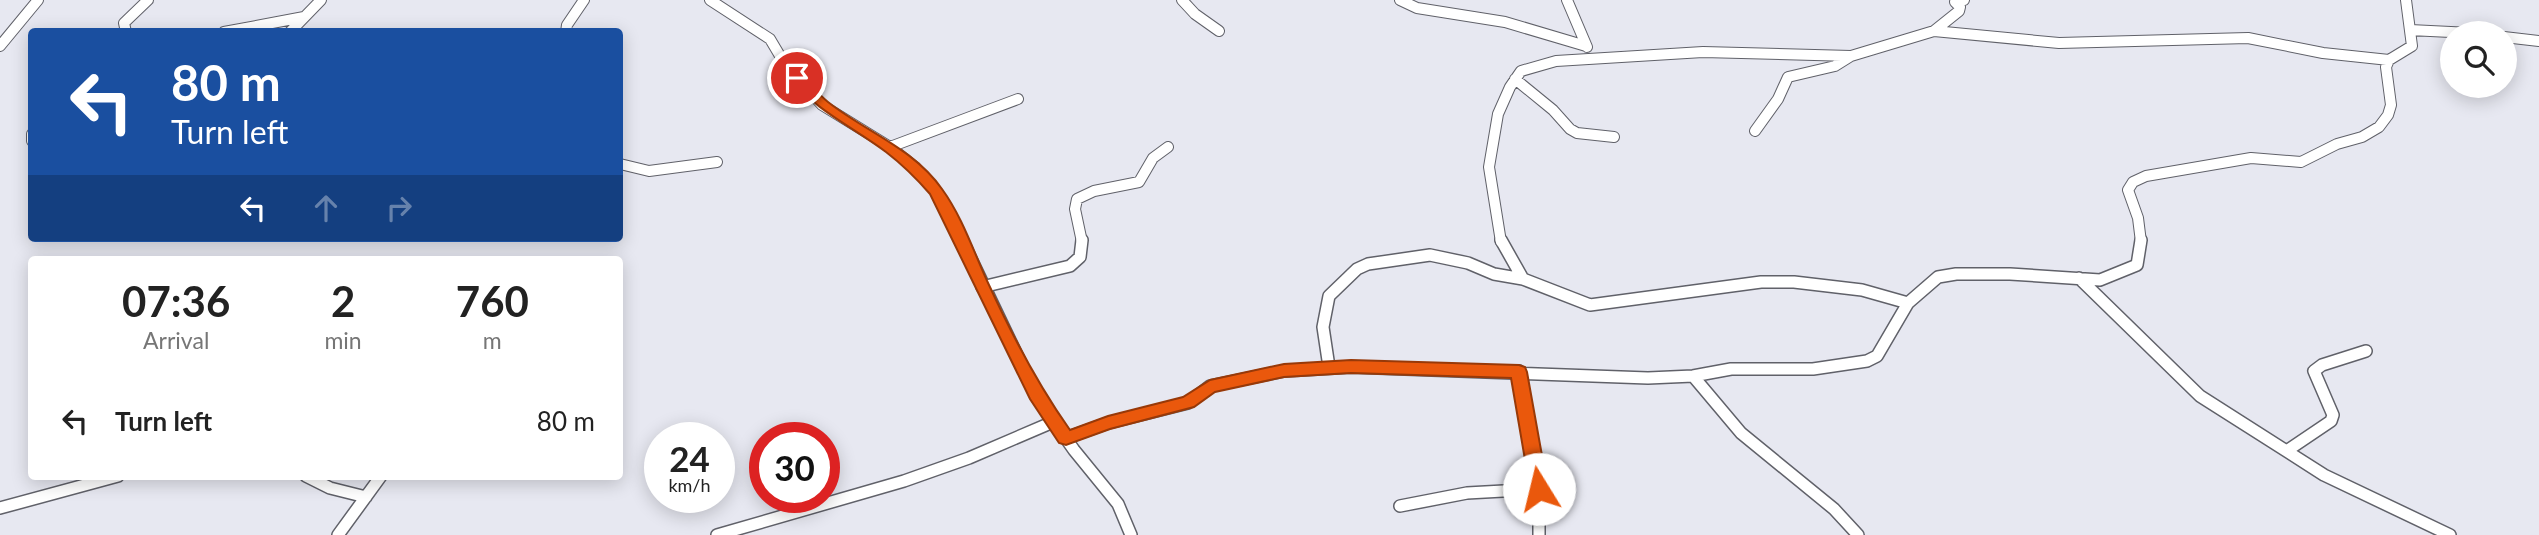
<!DOCTYPE html>
<html lang="en">
<head>
<meta charset="utf-8">
<style>
	:root { --surface:#fff; --page:#f2f2f2; --text:#222; --muted:#767676 }
	body { margin:0; font-family:Lato,sans-serif; background:var(--page); color:var(--text); height:100vh; display:flex; flex-direction:column; font-size:26px; white-space:nowrap }
	* { box-sizing:border-box; margin:0 }
	p { font-size:23px; color:var(--muted) }
	.icon { flex:none; width:38px; height:38px; fill:none; stroke:currentColor; stroke-width:2; stroke-linecap:round; stroke-linejoin:round }
	.map { position:relative; flex:1; overflow:hidden }
	.side { position:absolute; left:28px; top:256px; width:595px; height:224px; display:flex; flex-direction:column; background:var(--surface); border-radius:7px; box-shadow:0 4px 18px #0003 }
	.side>* { flex:none }
	.top-card { position:absolute; left:28px; top:28px; width:595px; height:214px; border-radius:7px; box-shadow:0 4px 18px #0003; background:#1a4fa0; color:#fff; overflow:hidden }
	.controls { position:absolute; left:2440px; top:21px; display:grid; gap:14px }
	.controls a { display:grid; place-items:center; width:77px; height:77px; border-radius:50%; background:var(--surface); box-shadow:0 4px 18px #0003; font-size:35px }
	.speed { position:absolute; left:644px; top:422px; display:flex; gap:14px; font-size:35px; font-weight:700; text-align:center }
	.speed>* { display:grid; place-content:center; width:91px; height:91px; border-radius:50%; background:var(--surface); box-shadow:0 4px 18px #0003; line-height:1 }
	.speed small { font-size:18px; font-weight:400 }
	.speed .limit { border:10px solid #d22; background:#fff; color:#111 }
	.pin { position:absolute; display:grid; place-items:center; width:60px; height:60px; color:#fff; margin:-30px; border:4px solid #fff; border-radius:50%; box-shadow:0 2px 7px #0007 }
	.me { position:absolute; width:77px; margin:-38px; rotate:351deg; stroke-linejoin:round; filter:drop-shadow(0 0 5px #0008) }
	.turn { display:flex; align-items:center; gap:24px; height:147px; padding:0 28px; font-size:32px }
	.turn .icon { width:91px; height:91px; stroke-width:2.5 }
	.turn b { display:block; font-size:49px; line-height:60px }
	.lanes { display:flex; align-items:center; height:66px; padding:0 28px; background:#0003; justify-content:center; gap:35px; direction:ltr }
	.lanes .off { opacity:.35 }
	.eta { display:flex; justify-content:space-evenly; align-items:center; height:119px; text-align:center }
	.eta b { font-size:42px; font-weight:700; line-height:49px }
	ul { padding:0; list-style:none }
	li { display:flex; align-items:center; gap:21px; height:91px; padding:0 28px }
	li div { flex:1 }
	li b { display:block; font-size:26px }
	li em { font-style:normal }
	.map>svg:first-child { display:block }
	.lines { fill:none; stroke-linecap:round; stroke-linejoin:round }
	.minor-far1-casing { stroke:#606169; stroke-width:12 }
	.minor-casing { stroke:#606169; stroke-width:14 }
	.minor-far1 { stroke:#fff; stroke-width:10 }
	.minor { stroke:#fff; stroke-width:11 }
	.route { fill:#ea580c; stroke:#983908; stroke-width:2 }
</style>
</head>
<body>
<div class="map">
<svg width="2539" height="535" viewBox="0 0 2539 535">
	<rect width="100%" height="100%" fill="#e7e8f1"/>
	<g class="lines">
		<g class="minor-far1-casing">
			<path id="minor-far1" d="M710 0 770 39 786 66 822 105 890 147 915 167 936 191 962 242
				M1182 0 1195 14 1219 31
				M1400 0 1417 8 1505 22 1586 46
				M1567 0 1587 47
				M2410 30 2471 33
				M1934 31 2059 43 2248 38 2323 53 2389 60
				M126 32 124 23 148 0
				M224 32 304 17
				M290 32 321 0
				M566 32 567 25 584 0
				M2504 37 2539 41
				M0 46 38 0
				M1515 79 1553 110 1570 129 1577 133 1614 137
				M1755 131 1778 99 1788 77 1835 66 1851 56
				M32 134V141
				M890 147 1018 99
				M620 164 649 171 717 162
				M1082 242 1075 209 1077 199 1094 191 1139 182 1153 158 1168 147
				M1501 242 1489 167 1498 114 1510 87 1521 71 1556 61 1703 52 1851 56 1934 31 1959 11 1960 7 1955 2 1964 0
				M2141 242 2138 218 2128 190 2133 182 2146 176 2251 158 2301 162 2337 144 2362 137 2379 127 2388 115 2391 105 2386 67 2389 60 2412 46 2406 0"/>
		</g>
		<g class="minor-casing">
			<path id="minor" d="M962 240 1038 399 1074 450 1118 504 1131 535
				M1501 240 1523 279
				M2079 278 2200 396 2324 475 2450 535
				M982 287 1070 266 1080 257 1082 240
				M1329 367 1323 327 1329 296 1357 269 1368 264 1430 255 1468 263 1494 274 1523 279 1590 305 1761 282H1794L1862 290 1908 303
				M1519 371 1539 489V535
				M1693 376 1741 433 1834 509 1858 535
				M1066 438 1108 423 1188 403 1210 386 1284 371 1351 367 1648 378 1693 376 1731 369H1813L1867 361 1877 356 1908 303 1938 277 1956 274H2010L2100 280 2137 265 2141 240
				M2288 450 2331 421 2333 415 2314 371 2322 365 2366 351
				M306 476 330 488 366 497
				M1400 506 1467 493 1539 489
				M0 508 118 476
				M338 535 381 476
				M717 535 904 481 969 458 1053 422"/>
		</g>
		<use href="#minor-far1" class="minor-far1"/>
		<use href="#minor" class="minor"/>
	</g>
	<path class="route" d="M797 73 802 75C810 83 818 94 828 102 866 132 913 148 942 189 963 218 974 253 989 285 1012 335 1038 385 1070 430L1108 416 1183 397 1210 380 1284 364 1351 360 1519 365 1525 367 1527 372 1548 489 1546 494 1539 497 1533 494 1530 489 1511 378 1351 373 1284 377 1215 392 1194 407 1110 429 1066 445 1059 443 1030 399 930 194C916 178 903 165 886 152 853 127 816 111 790 78Z"/>
</svg>
<div class="controls">
<a><svg class="icon" aria-label="search" viewBox="0 0 24 24"><circle cx="10" cy="10" r="6"/><path d="M15 15l6 6"/></svg></a>
</div>
<div class="speed"><div>24<small>km/h</small></div><div class="limit">30</div></div>
<div class="pin" style="left:797px;top:78px;background:#d93025"><svg class="icon" aria-label="arrive" viewBox="0 0 24 24"><path d="M6 21V4h12l-3 4 3 4H6"/></svg></div>
<svg class="me" style="left:1539px;top:489px" viewBox="-20 -20 40 40"><circle r="19" fill="#fff"/><path d="M0-13L10 11 0 6-10 11z" fill="#ea580c"/></svg>
<div class="top-card">
<div class="turn"><svg class="icon" aria-label="left" viewBox="0 0 24 24"><path d="M17 20v-9H6M10 6l-5 5 5 5"/></svg><div><b>80 m</b>Turn left</div></div>
<div class="lanes"><svg class="icon" aria-label="left" viewBox="0 0 24 24"><path d="M17 20v-9H6M10 6l-5 5 5 5"/></svg><svg class="icon off" aria-label="ahead" viewBox="0 0 24 24"><path d="M12 20V5M6 11l6-6 6 6"/></svg><svg class="icon off" aria-label="right" viewBox="0 0 24 24"><path d="M7 20v-9h11M14 6l5 5-5 5"/></svg></div>
</div>
<section class="side">
<div class="eta">
<div><b>07:36</b><p>Arrival</p></div>
<div><b>2</b><p>min</p></div>
<div><b>760</b><p>m</p></div>
</div>
<ul>
<li><svg class="icon" aria-label="left" viewBox="0 0 24 24"><path d="M17 20v-9H6M10 6l-5 5 5 5"/></svg><div><b>Turn left</b></div><em>80 m</em></li>
</ul>
</section>
</div>
</body>
</html>
